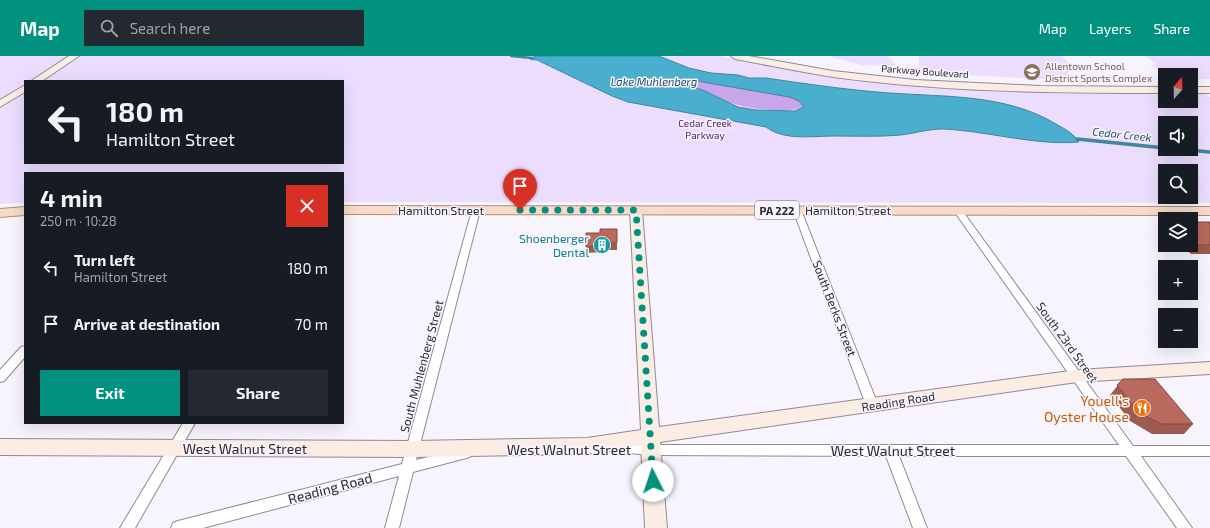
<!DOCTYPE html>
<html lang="en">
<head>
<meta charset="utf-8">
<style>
	:root { --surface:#171b24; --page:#242831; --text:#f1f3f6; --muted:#9ea1a6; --accent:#00927f }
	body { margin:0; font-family:"Exo 2",sans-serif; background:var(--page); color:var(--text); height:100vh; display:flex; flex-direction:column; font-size:15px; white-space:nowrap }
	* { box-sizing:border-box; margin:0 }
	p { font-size:13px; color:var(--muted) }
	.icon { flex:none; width:22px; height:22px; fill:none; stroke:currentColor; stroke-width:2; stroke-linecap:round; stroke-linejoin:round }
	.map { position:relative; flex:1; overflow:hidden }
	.sheet { position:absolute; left:24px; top:116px; width:320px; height:252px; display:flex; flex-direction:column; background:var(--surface); border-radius:0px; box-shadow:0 4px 16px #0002 }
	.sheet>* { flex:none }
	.guide { position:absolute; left:24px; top:24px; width:320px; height:84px; border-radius:0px; box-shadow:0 4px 16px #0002; background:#171b24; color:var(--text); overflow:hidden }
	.needle { width:26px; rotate:20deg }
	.controls { position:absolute; left:1158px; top:12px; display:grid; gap:8px }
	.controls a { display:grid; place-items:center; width:40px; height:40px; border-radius:0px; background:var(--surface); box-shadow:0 4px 16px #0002; font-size:20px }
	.pin { position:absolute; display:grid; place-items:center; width:34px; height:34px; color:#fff; margin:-41px -17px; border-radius:50% 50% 50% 0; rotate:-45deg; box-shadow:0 0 4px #0007 }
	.pin .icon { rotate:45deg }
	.me { position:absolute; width:44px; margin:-22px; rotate:356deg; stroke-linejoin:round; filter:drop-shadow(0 0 3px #0008) }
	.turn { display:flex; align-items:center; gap:14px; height:84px; padding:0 16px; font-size:18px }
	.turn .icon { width:52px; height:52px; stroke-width:2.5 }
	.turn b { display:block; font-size:28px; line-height:34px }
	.round { display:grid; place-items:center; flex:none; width:42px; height:42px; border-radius:0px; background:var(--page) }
	.overview { display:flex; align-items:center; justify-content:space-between; height:68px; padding:0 16px }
	h1 { font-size:24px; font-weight:700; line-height:30px }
	.button { display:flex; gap:8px; margin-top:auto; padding:8px 16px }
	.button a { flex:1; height:46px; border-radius:0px; background:var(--accent); color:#fff; font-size:16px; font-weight:700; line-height:46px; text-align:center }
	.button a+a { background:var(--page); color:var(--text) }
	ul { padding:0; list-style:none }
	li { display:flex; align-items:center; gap:12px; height:56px; padding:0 16px }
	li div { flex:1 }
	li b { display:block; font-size:15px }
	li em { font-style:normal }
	header { display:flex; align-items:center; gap:24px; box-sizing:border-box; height:56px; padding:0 20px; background:var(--accent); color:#fff }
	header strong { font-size:19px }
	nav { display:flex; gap:22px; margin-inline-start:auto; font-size:14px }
	.search { width:280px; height:36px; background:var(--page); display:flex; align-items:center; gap:10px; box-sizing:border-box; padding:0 14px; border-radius:0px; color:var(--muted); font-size:15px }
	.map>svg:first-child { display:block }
	.green { fill:#ecddfe; fill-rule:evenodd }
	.forest { fill:#c9a6eb }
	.water { fill:#4aaecf; stroke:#41869f; fill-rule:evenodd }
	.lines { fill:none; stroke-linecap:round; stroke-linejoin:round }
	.stream-far1 { stroke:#41869f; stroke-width:2.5 }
	.stream { stroke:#41869f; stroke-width:3.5 }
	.street-casing { stroke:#908998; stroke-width:2 }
	.secondary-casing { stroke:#908998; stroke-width:2 }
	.primary-casing { stroke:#ad8c7a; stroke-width:2 }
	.street { fill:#fff; fill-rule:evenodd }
	.secondary { fill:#fbede3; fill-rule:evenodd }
	.primary { fill:#f8dac8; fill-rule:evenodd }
	.wall { fill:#9f5b4f }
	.building { fill:#b96a5c; stroke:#824a40 }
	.route { stroke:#00927f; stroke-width:7; stroke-dasharray:0 12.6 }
	.labels { text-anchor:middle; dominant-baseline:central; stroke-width:3; stroke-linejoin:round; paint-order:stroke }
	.far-education-label { font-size:10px; fill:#785e54; stroke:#f8f4fe; text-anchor:start }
	.far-street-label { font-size:10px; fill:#2c292f; stroke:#f8f4fe }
	.far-park-label { font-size:10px; fill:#461667; stroke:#f8f4fe }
	.far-water-label { font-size:11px; font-style:italic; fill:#275260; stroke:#f8f4fe }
	.shield { fill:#f8f4fe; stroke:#69666d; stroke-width:1 }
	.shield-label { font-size:11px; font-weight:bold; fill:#2c292f }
	.street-label { font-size:12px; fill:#2c292f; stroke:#f8f4fe }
	.culture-label { font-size:12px; fill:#0d838f; stroke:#f8f4fe; text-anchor:end }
	.near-food-label { font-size:14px; fill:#c56008; stroke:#f8f4fe; text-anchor:end }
	.near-street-label { font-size:14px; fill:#2c292f; stroke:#f8f4fe }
</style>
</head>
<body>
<header>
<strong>Map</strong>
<div class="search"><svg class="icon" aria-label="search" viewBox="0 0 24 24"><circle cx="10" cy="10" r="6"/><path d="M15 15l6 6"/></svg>Search here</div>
<nav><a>Map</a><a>Layers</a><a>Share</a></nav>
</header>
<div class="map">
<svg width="1210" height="472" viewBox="0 0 1210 472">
	<rect width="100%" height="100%" fill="#f8f4fe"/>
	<path class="green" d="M0 0H69L29 25H25V27L0 43Z
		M81 0H722C768 9 815 21 862 26 962 37 1064 36 1165 36V45H1191V36L1207 38 1206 39 1210 41V147L343 146V117H25V147L0 148V52L25 36V107H343V25H42ZM1165 67H1191V93H1165ZM1165 115H1191V141H1165Z
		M828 0H888L897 10 861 9Z
		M919 0H1061C1072 5 1072 16 1063 24L928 17 919 16Z
		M1144 0H1210V23H1191V19C1176 19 1163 21 1152 9L1157 8Z"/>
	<path class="forest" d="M691 24 789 41 799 45 804 51C794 55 785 54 774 54 736 53 716 41 682 27Z"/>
	<path class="water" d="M535 0H659L689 12 711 17 738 19 749 22H766C807 28 848 34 890 37 946 41 1006 38 1056 68 1065 73 1073 77 1079 86 1037 90 987 75 943 73 929 73 916 77 901 79 879 81 856 80 834 80 813 80 784 85 766 71L628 46 612 40 537 4 530 3ZM691 24 789 41 799 45 804 51 795 55 756 54 738 51 705 35 682 27Z"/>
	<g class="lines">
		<path class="stream-far1" d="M511 0 532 2"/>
		<path class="stream" d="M1077 83 1165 92
			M1177 93 1210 96"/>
		<g class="street-casing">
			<path id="street" d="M476 151 480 154 416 404 465 392 470 393 471 397 470 401 413 416 399 472H385L399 420 203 472H171L173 467 178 465 402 408 472 154Z
				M797 151 801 154 878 349 876 352 872 354 868 352 866 349 793 154Z
				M958 152 961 153 1133 390H1210V400H1141L1192 472H1177L1126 400H899L927 472H913L886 400 651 399 606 395 604 391 606 387 610 386 651 389H1119L954 155Z
				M25 290V301L4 325 0 326V314L21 291Z
				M183 367H195L135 472H120Z"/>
		</g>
		<g class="secondary-casing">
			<path id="secondary" d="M69 0H79L42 25H31Z
				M731 0H749L833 15 916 24 1040 30 1165 31V37C1054 37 943 36 833 21 800 16 768 9 735 3Z
				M25 29V36L0 51V44Z
				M1191 31H1210V37H1191Z
				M636 150 642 154 659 371 1077 314 1210 306V318L1077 326 660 386 667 472H645L641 389 587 398 413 401 0 399V383L413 385 587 382 641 374 630 154Z"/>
		</g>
		<g class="primary-casing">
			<path id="primary" d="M343 150 1210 151V159L343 158Z
				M25 151V159L0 161V153Z"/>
		</g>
		<use href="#street" class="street"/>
		<use href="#secondary" class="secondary"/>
		<use href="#primary" class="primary"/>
	</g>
	<path class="wall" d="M1191 166H1210V198H1191L1181 189H1191Z
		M617 173V194H603V196L586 197V191Z
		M1123 323 1193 368 1184 378H1152L1130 365 1110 339Z"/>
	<path class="building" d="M1191 166H1210V189H1198L1191 183Z
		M600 173H617V187H603V189L586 191V177H600Z
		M1123 323H1155L1193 368H1161L1138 356 1117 329Z"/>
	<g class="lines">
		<path class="route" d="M520 154H636L653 425"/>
	</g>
	<defs>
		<g id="school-disc" transform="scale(0.9)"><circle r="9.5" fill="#8d6e63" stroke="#f8f4fe"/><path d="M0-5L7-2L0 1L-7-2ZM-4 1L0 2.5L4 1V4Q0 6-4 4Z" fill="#fff"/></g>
		<g id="building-disc" transform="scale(0.9)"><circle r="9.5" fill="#0f9aa8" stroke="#f8f4fe"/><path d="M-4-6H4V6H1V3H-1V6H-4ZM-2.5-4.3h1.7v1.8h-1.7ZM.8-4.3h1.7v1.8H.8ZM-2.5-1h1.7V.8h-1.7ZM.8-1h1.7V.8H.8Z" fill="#fff"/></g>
		<g id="restaurant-disc" transform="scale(0.9)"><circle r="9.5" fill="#e8710a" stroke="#f8f4fe"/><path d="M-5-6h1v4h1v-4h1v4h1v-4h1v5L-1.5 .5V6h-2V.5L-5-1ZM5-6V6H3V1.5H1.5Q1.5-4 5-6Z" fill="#fff"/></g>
	</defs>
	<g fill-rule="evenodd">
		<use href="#school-disc" x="1032" y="16"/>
		<use href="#building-disc" x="602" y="189"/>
		<use href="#restaurant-disc" x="1142" y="352"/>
	</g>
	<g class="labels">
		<g class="far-education-label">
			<text x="1045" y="10">Allentown School<tspan x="1045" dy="12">District Sports Complex</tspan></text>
		</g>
		<g class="far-street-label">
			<text transform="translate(925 15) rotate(4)">Parkway Boulevard</text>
		</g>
		<g class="far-park-label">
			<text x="705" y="67">Cedar Creek<tspan x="705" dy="12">Parkway</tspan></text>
		</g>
		<g class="far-water-label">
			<text x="654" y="25">Lake Muhlenberg</text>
			<text transform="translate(1122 78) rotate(6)">Cedar Creek</text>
		</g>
		<rect class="shield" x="755" y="145" width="44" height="18" rx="3"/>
		<g class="shield-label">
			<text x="777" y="154">PA 222</text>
		</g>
		<g class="street-label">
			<text x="441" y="154">Hamilton Street</text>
			<text x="848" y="154">Hamilton Street</text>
			<text transform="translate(835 252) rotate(69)">South Berks Street</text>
			<text transform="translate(1068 286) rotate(54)">South 23rd Street</text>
			<text transform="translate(421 310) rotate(-75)">South Muhlenberg Street</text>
			<text transform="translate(898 345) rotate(-9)">Reading Road</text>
		</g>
		<g class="culture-label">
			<text x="589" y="182">Shoenberger<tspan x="589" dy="14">Dental</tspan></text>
		</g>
		<g class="near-food-label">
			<text x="1129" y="344">Youell's<tspan x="1129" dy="16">Oyster House</tspan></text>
		</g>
		<g class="near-street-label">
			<text x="245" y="392">West Walnut Street</text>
			<text x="569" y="393">West Walnut Street</text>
			<text x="893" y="394">West Walnut Street</text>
			<text transform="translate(330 432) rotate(-15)">Reading Road</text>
		</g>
	</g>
</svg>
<div class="controls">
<a><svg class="needle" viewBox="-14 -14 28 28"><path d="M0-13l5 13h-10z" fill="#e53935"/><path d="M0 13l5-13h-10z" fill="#9ea1a6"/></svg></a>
<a><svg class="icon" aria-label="sound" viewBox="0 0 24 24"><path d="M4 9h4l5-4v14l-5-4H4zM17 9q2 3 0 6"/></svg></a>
<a><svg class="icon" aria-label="search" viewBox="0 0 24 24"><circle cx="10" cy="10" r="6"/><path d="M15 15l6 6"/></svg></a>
<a><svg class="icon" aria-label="layers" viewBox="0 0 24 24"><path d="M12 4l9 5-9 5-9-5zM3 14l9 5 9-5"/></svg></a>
<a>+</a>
<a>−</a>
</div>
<div class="pin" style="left:520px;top:154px;background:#d93025"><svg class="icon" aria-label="arrive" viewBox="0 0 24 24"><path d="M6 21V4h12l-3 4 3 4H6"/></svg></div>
<svg class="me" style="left:653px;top:425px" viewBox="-20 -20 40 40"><circle r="19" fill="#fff"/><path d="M0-13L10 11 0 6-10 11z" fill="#00927f"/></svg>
<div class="guide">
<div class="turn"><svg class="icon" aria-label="left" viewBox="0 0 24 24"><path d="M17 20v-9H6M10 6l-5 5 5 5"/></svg><div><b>180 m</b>Hamilton Street</div></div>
</div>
<section class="sheet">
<div class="overview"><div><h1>4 min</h1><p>250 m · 10:28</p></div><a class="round" style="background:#d93025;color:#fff"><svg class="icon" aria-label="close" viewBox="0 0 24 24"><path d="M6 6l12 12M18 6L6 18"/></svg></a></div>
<ul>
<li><svg class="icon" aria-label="left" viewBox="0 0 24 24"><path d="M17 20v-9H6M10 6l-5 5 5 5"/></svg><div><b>Turn left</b><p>Hamilton Street</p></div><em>180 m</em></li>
<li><svg class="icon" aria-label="arrive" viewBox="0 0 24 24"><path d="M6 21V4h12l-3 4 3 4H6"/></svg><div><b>Arrive at destination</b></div><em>70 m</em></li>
</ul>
<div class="button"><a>Exit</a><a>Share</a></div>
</section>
</div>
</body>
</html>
